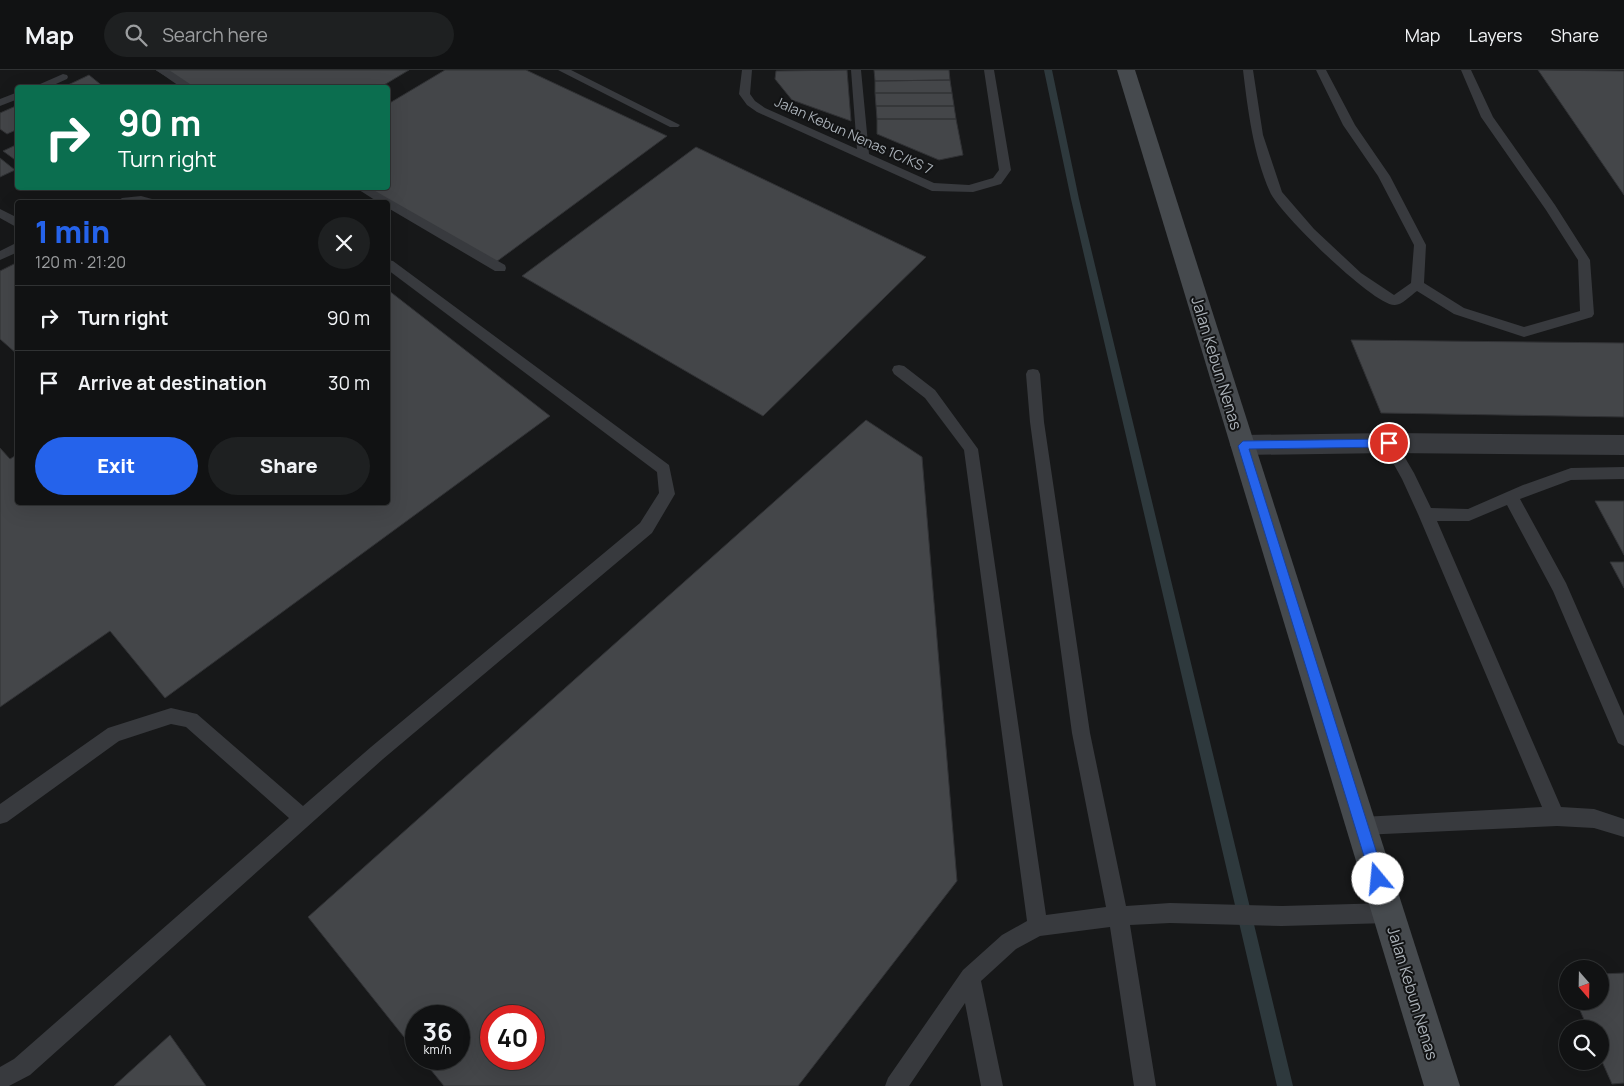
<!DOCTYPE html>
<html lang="en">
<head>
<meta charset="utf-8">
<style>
	:root { --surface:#111213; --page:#1e2021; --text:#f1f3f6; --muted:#9c9ea0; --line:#303233; --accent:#2563eb }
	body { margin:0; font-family:Manrope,sans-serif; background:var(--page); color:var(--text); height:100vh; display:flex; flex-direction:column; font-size:19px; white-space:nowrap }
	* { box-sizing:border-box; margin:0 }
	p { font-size:16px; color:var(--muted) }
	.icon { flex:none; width:28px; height:28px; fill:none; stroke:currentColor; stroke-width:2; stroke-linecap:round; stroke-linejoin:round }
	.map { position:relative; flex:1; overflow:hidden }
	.drawer { position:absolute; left:15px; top:130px; width:375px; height:305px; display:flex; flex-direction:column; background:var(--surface); border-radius:5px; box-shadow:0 5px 20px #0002,0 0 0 1px var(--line) }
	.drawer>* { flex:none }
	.guide { position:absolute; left:15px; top:15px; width:375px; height:105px; border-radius:5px; box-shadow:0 5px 20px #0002,0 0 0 1px var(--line); background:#0b6e4f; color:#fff; overflow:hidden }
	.needle { width:32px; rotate:160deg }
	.fabs { position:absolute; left:1559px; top:890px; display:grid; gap:10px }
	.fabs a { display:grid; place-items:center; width:50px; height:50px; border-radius:50%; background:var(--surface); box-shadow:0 5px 20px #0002,0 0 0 1px var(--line); font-size:25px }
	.speed { position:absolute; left:405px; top:935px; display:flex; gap:10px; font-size:25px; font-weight:700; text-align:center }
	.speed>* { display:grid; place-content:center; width:65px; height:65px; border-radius:50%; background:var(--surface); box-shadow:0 5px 20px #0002,0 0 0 1px var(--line); line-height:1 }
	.speed small { font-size:12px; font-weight:400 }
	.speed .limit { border:8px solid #d22; background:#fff; color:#111 }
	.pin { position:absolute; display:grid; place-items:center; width:42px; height:42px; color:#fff; margin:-21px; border:2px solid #fff; border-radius:50%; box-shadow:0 1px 5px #0007 }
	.me { position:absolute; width:55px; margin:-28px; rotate:343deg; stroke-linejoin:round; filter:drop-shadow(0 0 4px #0008) }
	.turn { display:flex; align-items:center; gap:18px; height:105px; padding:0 20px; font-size:22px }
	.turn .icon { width:65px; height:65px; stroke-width:2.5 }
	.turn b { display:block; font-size:35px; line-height:42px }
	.round { display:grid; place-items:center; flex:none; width:52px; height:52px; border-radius:26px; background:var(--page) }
	.summary { display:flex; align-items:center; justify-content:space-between; height:85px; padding:0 20px }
	h1 { font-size:30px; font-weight:800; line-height:38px; color:var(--accent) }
	.action { display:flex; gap:10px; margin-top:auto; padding:10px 20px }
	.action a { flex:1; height:58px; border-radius:30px; background:var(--accent); color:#fff; font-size:20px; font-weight:800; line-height:58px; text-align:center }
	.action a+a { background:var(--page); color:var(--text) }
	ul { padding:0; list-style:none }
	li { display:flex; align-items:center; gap:15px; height:65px; padding:0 20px; border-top:1px solid var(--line) }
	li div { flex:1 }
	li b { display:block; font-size:19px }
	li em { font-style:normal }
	header { display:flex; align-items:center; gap:30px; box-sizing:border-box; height:70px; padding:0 25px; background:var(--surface); border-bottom:1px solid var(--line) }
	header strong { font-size:24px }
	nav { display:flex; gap:28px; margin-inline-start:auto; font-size:18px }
	.search { width:350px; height:45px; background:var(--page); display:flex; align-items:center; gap:12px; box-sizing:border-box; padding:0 18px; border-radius:28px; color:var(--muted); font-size:19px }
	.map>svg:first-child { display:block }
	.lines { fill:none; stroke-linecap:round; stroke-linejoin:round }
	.stream { fill:#2e393d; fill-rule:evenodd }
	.building { fill:#444649; stroke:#313235; fill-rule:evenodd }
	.lane { fill:#383a3e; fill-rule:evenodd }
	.street { fill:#383a3e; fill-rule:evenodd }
	.secondary { fill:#464a4e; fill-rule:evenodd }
	.route { fill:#2563eb; stroke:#184099 }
	.labels { text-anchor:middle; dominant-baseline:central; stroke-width:4; stroke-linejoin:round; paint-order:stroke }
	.far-street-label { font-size:14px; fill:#aab1b8; stroke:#121314 }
	.street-label { font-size:16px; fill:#aab1b8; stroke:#121314 }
</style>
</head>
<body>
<header>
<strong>Map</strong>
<div class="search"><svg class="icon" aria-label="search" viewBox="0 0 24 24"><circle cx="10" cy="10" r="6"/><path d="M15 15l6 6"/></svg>Search here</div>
<nav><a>Map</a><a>Layers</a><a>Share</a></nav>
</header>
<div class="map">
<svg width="1624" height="1016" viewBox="0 0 1624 1016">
	<rect width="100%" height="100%" fill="#171819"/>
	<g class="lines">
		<path class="stream" d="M1044 0H1052L1079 129 1293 1016H1277L1071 129Z"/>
	</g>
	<path class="building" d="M156 0H409L379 18H186Z
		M445 0H526L667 66 496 192 364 118H388V34Z
		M847 0 851 51 792 30 775 9 776 1Z
		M874 0H949L950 10 875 11Z
		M1538 0 1624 1V125Z
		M89 5 105 18H71L68 15Z
		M950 10 952 23H875V11Z
		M875 23H952L954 36H876Z
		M18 35V59L7 64 0 59V43Z
		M876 36H954L956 49H877Z
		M877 49H956L963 85 939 90 877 64Z
		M18 74V92L3 81Z
		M696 77 926 187 763 346 522 206Z
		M0 88 15 100 0 107Z
		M18 192V285L0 269V201Z
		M388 220 550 346 165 628 110 561 0 637V378L10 389 18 384V432H388Z
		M1351 270 1624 273V347L1381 343Z
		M866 350 922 387 957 811 798 1016H444L422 989H459V946H416V982L308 847ZM491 946H534V989H491Z
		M1595 431H1624V485Z
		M1610 492H1624V518Z
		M1624 903V1013L1612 1014 1600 987V959H1588L1576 931H1600V904Z
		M170 965 206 1016H114Z"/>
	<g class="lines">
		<path class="lane" d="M156 0H169L196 18H182Z
			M558 0H571L680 55 678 57H670Z
			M742 0H752L750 24 755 31 765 38 857 79 851 0H861L869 84 934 113 969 115 993 108 999 100 984 0H994L1011 100 1001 114 973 122 932 121 757 42 747 35 739 24Z
			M1243 0H1253L1263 65 1282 122 1314 159 1361 203 1394 225 1411 213 1414 175 1378 106 1343 55 1316 0H1326L1355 55 1390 106 1426 175 1424 213 1464 238 1524 257 1580 241 1578 190 1546 140 1481 47 1461 0H1471L1493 47 1555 135 1590 190 1594 244 1592 247 1524 267 1454 244 1417 221C1411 225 1402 235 1395 235 1375 237 1278 142 1270 122 1253 83 1248 41 1243 0Z
			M63 4 67 5 68 7 67 9 47 18H31Z
			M18 22V29L0 36V29Z
			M356 118H370L505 195 506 198 505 201H495L388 138V132H378Z
			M141 126 152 129 154 132H116L122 128Z
			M0 139 18 148V158L0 148Z
			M18 172V182L0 190V181Z
			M388 190 393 191 669 395 675 424 652 463 383 689 30 1005 9 1016H0V997L14 989 289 748 186 657 171 654 119 671 7 752 0 754V734L108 658 171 638 197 644 303 736 371 677 640 453 659 423 657 402 388 200Z
			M899 295 904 296 935 320 978 379 1046 845 1106 837 1072 663 1030 352 1026 304 1028 300 1033 299 1038 300 1040 304 1044 352 1090 663 1126 836 1170 833 1282 836 1389 833 1396 836 1399 843 1396 850 1389 853 1282 856 1170 853 1130 855 1156 1016H1134L1110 857 1040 866 1016 879 981 911 1003 1016H981L965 933 909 1016H885L888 1008 963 900 1002 865 1027 851 964 380 925 328 894 304 892 300 894 296Z
			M1389 367 1394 369 1414 403 1431 438 1468 439 1523 415 1571 398 1624 397V409L1571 410 1520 429 1566 513 1624 646V676L1618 673 1553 521 1507 435 1469 451H1437L1561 737 1594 739 1624 749V767L1594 758 1557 756 1362 765 1355 763 1353 756 1355 749 1362 747 1542 737 1418 444 1402 409 1382 373 1384 369Z"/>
		<path class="street" d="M1389 363 1624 365V385L1389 383 1243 385 1234 382 1230 375 1234 368 1243 365Z"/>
		<path class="secondary" d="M1117 0H1135L1460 1016H1424Z"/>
	</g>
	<path class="route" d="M1389 369 1394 373 1389 377 1249 379 1385 809 1383 813 1378 815 1373 813 1371 809 1238 376 1243 371Z"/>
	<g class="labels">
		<g class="far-street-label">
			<text transform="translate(854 65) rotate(24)">Jalan Kebun Nenas 1C/KS 7</text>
		</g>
		<g class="street-label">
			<text transform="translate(1217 293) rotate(73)">Jalan Kebun Nenas</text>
			<text transform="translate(1413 923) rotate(73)">Jalan Kebun Nenas</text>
		</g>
	</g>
</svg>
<div class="fabs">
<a><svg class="needle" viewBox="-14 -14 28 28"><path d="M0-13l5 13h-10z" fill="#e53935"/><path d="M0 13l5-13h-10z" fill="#9c9ea0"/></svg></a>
<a><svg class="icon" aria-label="search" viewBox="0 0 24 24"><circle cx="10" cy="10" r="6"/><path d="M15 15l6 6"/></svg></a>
</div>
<div class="speed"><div>36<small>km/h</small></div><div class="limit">40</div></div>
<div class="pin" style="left:1389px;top:373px;background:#d93025"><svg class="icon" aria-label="arrive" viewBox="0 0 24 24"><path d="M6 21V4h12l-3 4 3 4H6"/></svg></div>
<svg class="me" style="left:1378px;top:809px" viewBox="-20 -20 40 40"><circle r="19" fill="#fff"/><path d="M0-13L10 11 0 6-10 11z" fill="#2563eb"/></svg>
<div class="guide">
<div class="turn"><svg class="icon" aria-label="right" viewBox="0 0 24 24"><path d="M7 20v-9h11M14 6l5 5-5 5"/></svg><div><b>90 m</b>Turn right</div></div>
</div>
<section class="drawer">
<div class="summary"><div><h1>1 min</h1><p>120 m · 21:20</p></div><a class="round"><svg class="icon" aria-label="close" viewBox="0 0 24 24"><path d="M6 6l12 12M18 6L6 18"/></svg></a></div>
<ul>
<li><svg class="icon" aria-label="right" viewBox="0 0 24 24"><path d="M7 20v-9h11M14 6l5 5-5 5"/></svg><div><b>Turn right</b></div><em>90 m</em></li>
<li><svg class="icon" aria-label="arrive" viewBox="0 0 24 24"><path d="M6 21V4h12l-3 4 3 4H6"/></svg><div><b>Arrive at destination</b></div><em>30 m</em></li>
</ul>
<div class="action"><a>Exit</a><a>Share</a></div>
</section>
</div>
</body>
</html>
